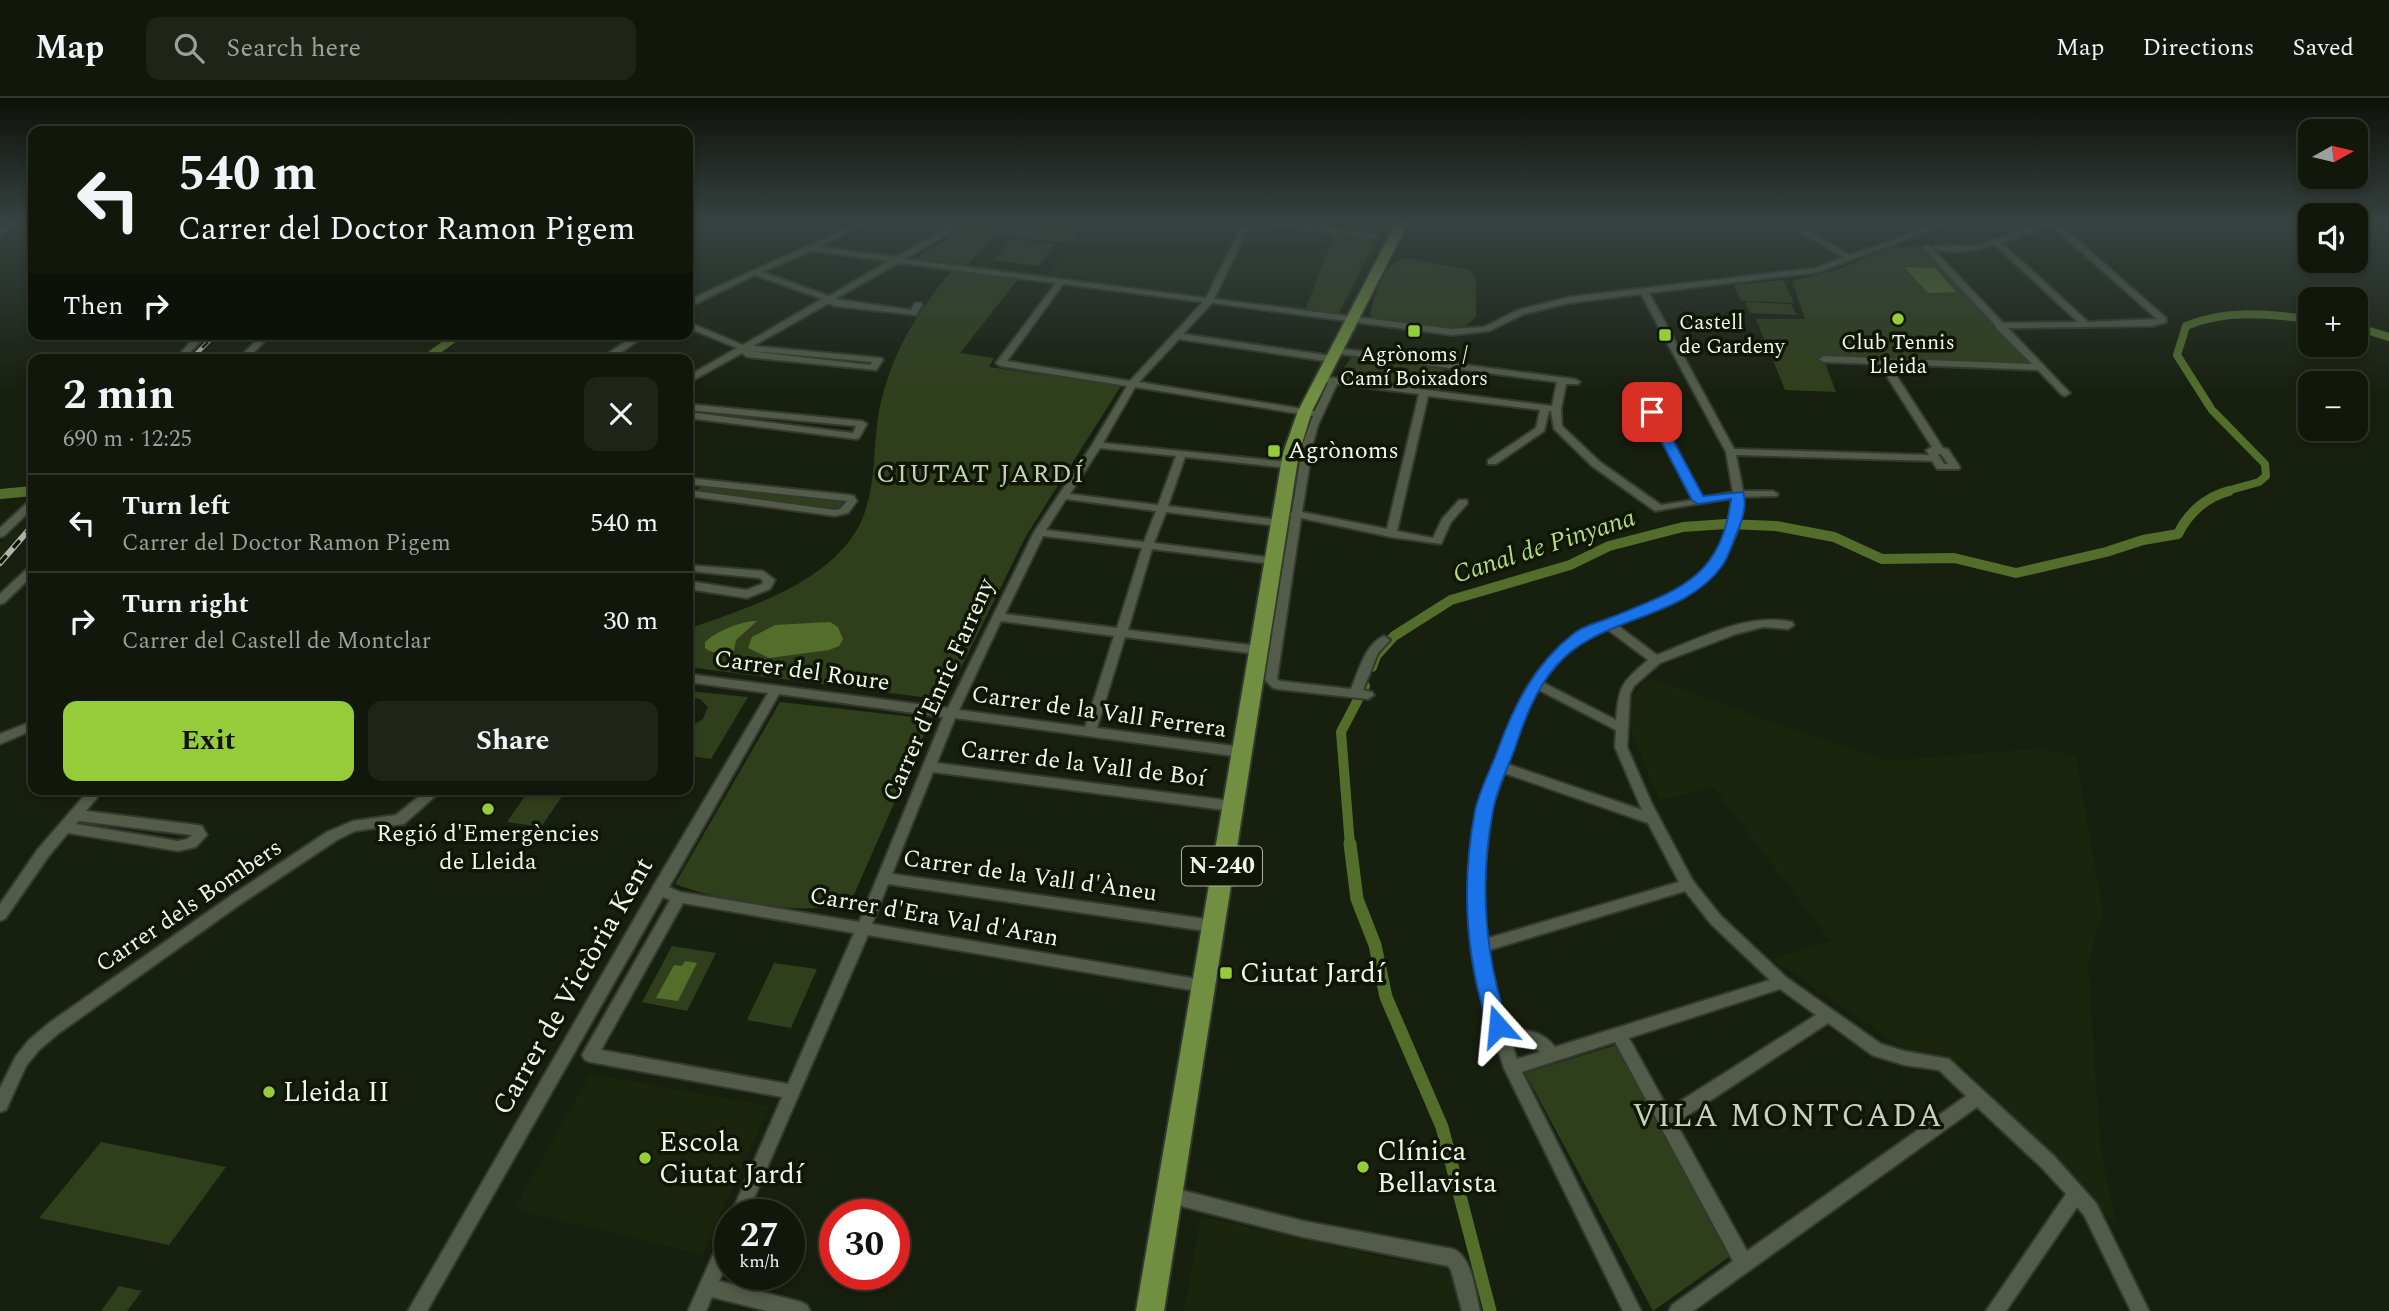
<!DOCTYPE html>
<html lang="en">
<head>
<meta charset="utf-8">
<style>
	:root { --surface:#11170a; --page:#1e2418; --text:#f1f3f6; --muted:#9c9f9c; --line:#30362b; --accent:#96cc3a }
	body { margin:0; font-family:Spectral,serif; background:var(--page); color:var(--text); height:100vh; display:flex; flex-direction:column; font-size:26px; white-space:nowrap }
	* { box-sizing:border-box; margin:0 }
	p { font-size:23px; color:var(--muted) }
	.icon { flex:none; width:38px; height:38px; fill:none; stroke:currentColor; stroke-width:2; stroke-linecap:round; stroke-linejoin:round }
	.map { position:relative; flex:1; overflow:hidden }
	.drawer { position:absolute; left:28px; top:256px; width:665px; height:441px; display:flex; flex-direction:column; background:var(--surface); border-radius:14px; box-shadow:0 4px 10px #0003,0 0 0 2px var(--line) }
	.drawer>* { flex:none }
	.hud { position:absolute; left:28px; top:28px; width:665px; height:214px; border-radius:14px; box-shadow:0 4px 10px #0003,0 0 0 2px var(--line); background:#11170a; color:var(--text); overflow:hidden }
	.needle { width:46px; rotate:82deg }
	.buttons { position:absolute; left:2298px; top:21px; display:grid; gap:14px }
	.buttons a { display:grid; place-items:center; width:70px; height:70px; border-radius:14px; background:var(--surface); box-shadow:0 4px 10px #0003,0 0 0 2px var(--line); font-size:35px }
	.speed { position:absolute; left:714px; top:1101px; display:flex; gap:14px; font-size:35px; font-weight:700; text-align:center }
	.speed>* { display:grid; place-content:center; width:91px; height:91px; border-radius:50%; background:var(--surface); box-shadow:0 4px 10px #0003,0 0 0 2px var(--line); line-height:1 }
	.speed small { font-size:18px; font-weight:400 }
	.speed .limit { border:10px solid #d22; background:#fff; color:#111 }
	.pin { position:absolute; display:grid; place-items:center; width:60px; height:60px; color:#fff; margin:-30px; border-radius:14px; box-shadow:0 4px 10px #0006 }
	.me { position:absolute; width:77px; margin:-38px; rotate:342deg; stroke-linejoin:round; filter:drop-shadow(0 0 5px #0008) }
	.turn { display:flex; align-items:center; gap:24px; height:147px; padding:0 35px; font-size:32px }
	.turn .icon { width:91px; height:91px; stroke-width:2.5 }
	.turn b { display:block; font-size:49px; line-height:60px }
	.then { display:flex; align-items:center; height:66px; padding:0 35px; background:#0003; gap:14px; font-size:26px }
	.round { display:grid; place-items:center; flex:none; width:74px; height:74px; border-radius:14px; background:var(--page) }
	.headline { display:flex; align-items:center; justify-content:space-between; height:119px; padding:0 35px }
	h1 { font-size:42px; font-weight:700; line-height:52px }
	.action { display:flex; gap:14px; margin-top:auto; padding:14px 35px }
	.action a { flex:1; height:80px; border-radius:14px; background:var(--accent); color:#111; font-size:28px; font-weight:700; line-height:80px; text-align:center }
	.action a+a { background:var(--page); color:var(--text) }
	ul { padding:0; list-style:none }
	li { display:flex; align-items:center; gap:21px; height:98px; padding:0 35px; border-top:2px solid var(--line) }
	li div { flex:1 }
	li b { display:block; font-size:26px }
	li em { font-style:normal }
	header { display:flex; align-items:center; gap:42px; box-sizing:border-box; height:98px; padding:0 35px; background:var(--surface); border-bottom:2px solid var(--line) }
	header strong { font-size:33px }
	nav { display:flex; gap:38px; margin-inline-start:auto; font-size:24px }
	.search { width:490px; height:63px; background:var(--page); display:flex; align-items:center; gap:18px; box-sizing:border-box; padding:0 24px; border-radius:14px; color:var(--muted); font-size:26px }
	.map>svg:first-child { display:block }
	.built { fill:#1b250d }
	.green { fill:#303f1b }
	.water { fill:#536e2b }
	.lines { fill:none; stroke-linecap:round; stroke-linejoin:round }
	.canal-far2 { stroke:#536e2b; stroke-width:8 }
	.canal-far1 { stroke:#536e2b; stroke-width:10 }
	.canal { stroke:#536e2b; stroke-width:13 }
	.minor-casing { stroke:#33392f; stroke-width:4 }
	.primary-casing { stroke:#33392f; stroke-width:4 }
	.minor { fill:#525c48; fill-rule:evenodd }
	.primary { fill:#708f41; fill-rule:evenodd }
	.rail-far1-casing { stroke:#afb5a8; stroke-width:4.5 }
	.rail-casing { stroke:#afb5a8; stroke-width:6 }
	.rail-far1 { stroke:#0f1605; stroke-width:2.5; stroke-dasharray:8; stroke-linecap:butt }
	.rail { stroke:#0f1605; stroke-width:3.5; stroke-dasharray:10; stroke-linecap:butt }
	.route { fill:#1a73e8; stroke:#114b97; stroke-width:2 }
	.poi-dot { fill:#96cc3a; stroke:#0f1605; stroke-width:2.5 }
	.labels { text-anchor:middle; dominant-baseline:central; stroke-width:7; stroke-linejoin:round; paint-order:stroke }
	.far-poi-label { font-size:21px; fill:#f1f7eb; stroke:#0f1605 }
	.shield { fill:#0f1605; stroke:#adb4a6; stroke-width:2 }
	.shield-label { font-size:23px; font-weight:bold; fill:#f1f7eb }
	.poi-label { font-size:24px; fill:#f1f7eb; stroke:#0f1605; text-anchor:start }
	.street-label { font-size:24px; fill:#f1f7eb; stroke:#0f1605 }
	.neighbourhood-label { font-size:26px; letter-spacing:2px; fill:#c7d2bb; stroke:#0f1605 }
	.water-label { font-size:26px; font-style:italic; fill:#b4dc7e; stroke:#0f1605 }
	.near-poi-label { font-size:28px; fill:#f1f7eb; stroke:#0f1605; text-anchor:start }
	.near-street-label { font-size:28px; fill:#f1f7eb; stroke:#0f1605 }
	.near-neighbourhood-label { font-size:32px; letter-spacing:2px; fill:#c7d2bb; stroke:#0f1605 }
</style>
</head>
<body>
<header>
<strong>Map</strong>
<div class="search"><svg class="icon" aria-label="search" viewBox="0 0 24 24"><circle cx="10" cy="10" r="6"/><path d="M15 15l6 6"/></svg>Search here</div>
<nav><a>Map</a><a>Directions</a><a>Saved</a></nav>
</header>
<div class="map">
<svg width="2389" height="1213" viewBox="0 0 2389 1213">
	<rect width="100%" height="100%" fill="#171f0e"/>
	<path class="built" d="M1088 125H1393L1341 219 1046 179Z
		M33 413V431L0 470V446Z
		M1651 581 1885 663 2042 650 2076 659 2103 814 2088 864 2101 1054 2116 1127 1961 966 1904 951 1772 861 1830 843 1714 690 1659 702 1629 627 1632 598 1643 585Z
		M590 976 770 1008 702 1157 514 1111Z
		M1201 1118 1390 1161 1443 1169 1459 1182 1463 1213H1184Z"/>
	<path class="green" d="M974 125H1084L1070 145 994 137 968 166 914 161Z
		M1339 136 1376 141 1338 217 1305 212 1334 138Z
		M1011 141 1054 147 1038 168 994 162Z
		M1892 149H1921L2039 269 1824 262 1836 294 1785 292 1756 221H1805L1792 183 1834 173Z
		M1406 160 1470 172 1476 180V219L1467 227 1452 230 1373 220 1370 216C1376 195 1381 166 1406 160Z
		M952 172 1018 181 960 255 994 260 989 269 1121 288 1026 438 945 602 688 569V531C743 511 813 491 850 442 879 404 871 357 879 313 890 258 916 215 952 172Z
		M1783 182 1794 205 1741 203 1734 187Z
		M1745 204 1791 206 1797 217 1750 215Z
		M1351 259 1428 267 1445 272 1439 293 1339 278Z
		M701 388 814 401 815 399 845 402 838 413 721 396 719 398 695 395Z
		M688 593 748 599 711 661 690 658 688 630 703 621 708 609 700 601 688 599Z
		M780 604 931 621 853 799C823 825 711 800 675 786Z
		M530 691H567L541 729 507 724Z
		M672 848 716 855 687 913 642 904Z
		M774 865 817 871 791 930 747 922Z
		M1616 947 1729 1159 1653 1213 1525 975Z
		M101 1044 226 1069 169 1147 39 1120Z
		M119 1188 142 1193 127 1213H101Z"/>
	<path class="water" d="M1904 169 1935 170 1956 194 1928 195Z
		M757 523 736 542 733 557C724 553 712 557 705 550V544C717 533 741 523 757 523Z
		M830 524 838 529 843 541 839 548 829 552 769 560 748 550 752 539 775 527Z
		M685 863 697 865 678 903 656 900 674 867 682 868Z"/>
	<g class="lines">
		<path class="canal-far2" d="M0 133 16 125
			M2356 229 2389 239
			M425 261 460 236
			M2210 309 2177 257 2186 228C2225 211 2268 216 2310 221
			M2212 312 2265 366 2266 378 2259 384 2223 394
			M19 394 33 393"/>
		<path class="canal-far1" d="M0 396 33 393
			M1372 569 1376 558 1394 538 1451 502 1570 467 1609 448 1683 429 1726 426 1776 428 1834 439 1882 461 1954 460 2016 475 2106 454 2143 442 2178 436C2188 415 2206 399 2229 393
			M1350 748 1341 634 1365 588"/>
		<path class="canal" d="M1350 746 1357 801 1375 847 1386 899 1442 1029 1490 1213"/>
		<g class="minor-casing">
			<path id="minor" d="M854 125H864L819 149 896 159 955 125H965L905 161 1206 200 1243 125H1251L1214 201 1452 231 1484 229 1518 212 1569 199 1816 170 1843 159 1785 125H1795L1850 157 1941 125H1952L1818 174 1649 195 1734 351 1929 357 1926 352 1932 349 1879 266 1824 264 1819 261 1824 258 2032 266 1996 230 1995 227 1922 149 1929 147 2003 225 2078 224 1995 147C1976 152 1950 158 1932 149 1941 145 1964 149 1976 147 2004 142 2029 125 2058 125L2166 220V224L2152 228 2008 230 2068 293 2070 295 2065 298 2062 297 2038 272 1889 266 1943 350 1948 351 1960 369 1959 371H1937L1932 363 1736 357 1743 393H1773L1778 396 1777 398 1743 399C1741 411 1741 425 1736 436 1714 495 1670 506 1617 527L1657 557C1699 541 1747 514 1792 524L1794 527 1788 531 1763 529 1736 536 1660 565 1634 588 1630 596 1627 649 1652 706 1693 783 1721 818 1787 880 1881 946 1904 953 1949 961 2054 1058 2096 1105 2149 1213H2131L2084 1117 2077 1109 2006 1213H1986L2066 1096 2042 1070 1977 1009 1693 1213H1669L1672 1207 1733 1163 1615 944 1522 974 1641 1213H1623L1504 970 1477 885 1471 849 1468 791 1477 712 1493 670 1492 668 1495 664C1514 613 1529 570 1576 536 1587 528 1602 524 1614 520 1659 502 1714 485 1727 432 1730 422 1730 411 1732 400L1655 413 1592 368 1554 331 1551 313H1549L1544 333 1496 366H1488V362L1536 330 1540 312 1428 298 1397 433 1433 440 1442 421 1459 402H1467V406L1451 424 1441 446 1391 439 1301 420 1277 581 1280 583 1351 591C1359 573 1365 546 1384 538L1390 542 1378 555 1363 592 1372 594 1374 597 1368 601 1277 591 1273 590 1265 582 1291 418 1290 416 1292 414 1303 345 1313 318 1135 289 1103 345 1289 364 1294 367 1289 370 1185 359 1168 408 1279 422 1284 425 1279 428 1166 414 1154 445 1273 460 1278 463 1273 466 1152 451 1128 532 1258 548 1264 552 1258 556 1125 539 1097 630 1241 649 1245 651 1247 654 1245 657 1241 659 955 620 937 665 1232 703 1237 704 1239 708 1237 712 1232 713 933 674 892 776 1212 822 1217 824 1219 828 1217 832 1212 834 888 786 872 826 1203 882 1208 884 1210 888 1208 892 1203 894 868 837 747 1116H731L782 999 590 964 585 962 582 957 670 802 663 799 427 1213H408L654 787 768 595 688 584V576L948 610 1034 434 1092 347 1127 288 1001 268 996 265 1056 185 898 165 835 201 911 212 915 205H921L922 207 916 217 834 208 829 205 753 248 881 260 883 262 876 272 747 259 742 255 688 285V278L737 250 688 230V224L743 247 822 201 755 177 691 208 688 209V203C743 175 800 154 854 125ZM2051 127 2157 221 2088 224 2002 145ZM811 153H813L889 163 829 198 762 174ZM1063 186 1203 204 1130 283 1007 263ZM1641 196 1726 354 1733 394 1702 400 1646 292 1641 289 1636 292 1693 402 1661 407 1600 364 1562 328 1561 311 1566 286H1578L1580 284 1575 281 1336 250 1333 251V255L1557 284 1552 308 1327 279 1322 282 1328 285 1315 313 1139 284 1179 241 1332 264 1337 261 1332 258 1183 236 1212 205 1452 237 1489 233 1524 216 1569 205ZM750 253 872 264 870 267ZM1337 286 1419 296 1387 431 1302 414 1313 345 1318 327ZM1100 350 1176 358 1158 407 1070 396ZM1938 356H1941L1948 366H1944ZM1066 401 1156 413 1144 444 1046 432ZM1043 438 1142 450 1117 530 1005 516ZM1001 523 1114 538 1085 629 959 612ZM1607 531 1648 562C1622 585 1619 586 1616 622L1542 584C1560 559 1578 543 1607 531ZM1537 591 1616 632 1615 649 1642 712 1507 666 1526 612ZM779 596 943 619 859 824 680 794 669 789ZM1504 675 1648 725 1679 784 1485 841 1482 791 1491 712ZM1685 793 1711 826 1770 882 1555 949C1542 933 1527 931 1507 933L1491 885 1486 853ZM683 805 854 835 788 986 601 952ZM1780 891 1816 917 1668 1011 1629 940ZM1828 925 1872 957 1904 967 1939 972 1966 998 1747 1153 1676 1025ZM1525 945 1531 946 1540 954 1517 961 1512 946Z
				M1266 125H1288L1375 136 1379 138 1375 140 1270 127Z
				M198 236H207L184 261H175Z
				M263 236H272L247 261H238Z
				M637 236H648L611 261H600Z
				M688 306 862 323 867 326 859 340 856 341 688 320V314L853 335 856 328 688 312Z
				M688 380 850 397 854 398 857 403 848 415 835 418 688 398V392L835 412 840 411 847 403 688 386Z
				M33 402V410L4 438 0 439V430L29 403Z
				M688 467 763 473 775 482 770 491 747 500 688 491V483L746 492 762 486 763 483 760 480 688 473Z
				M33 468V477L4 505 0 506V496L29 469Z
				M33 623V632L0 646V636Z
				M90 691H104L86 713 197 727 202 728 207 737 196 749 178 753 68 735 48 759 5 821 0 823V806L38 751ZM79 723 192 737 187 741 178 743 76 726Z
				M428 691H443L404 726 355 733 337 742 242 805 59 935 39 952 26 968 6 1012 0 1014V990L16 958 29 942 49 925 232 797 327 734 353 723 396 717Z
				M1169 1089 1303 1123 1453 1151C1473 1159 1475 1195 1480 1213H1462L1451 1172 1448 1168 1303 1139 1169 1105 1163 1103 1161 1097 1163 1091Z
				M730 1130V1159L719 1183 801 1204 807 1207 810 1213H767L712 1199 706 1213H688L724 1132Z"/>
		</g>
		<g class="primary-casing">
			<path id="primary" d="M1396 125H1408L1312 313 1299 355 1164 1213H1136L1283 355 1298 313Z"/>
		</g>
		<use href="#minor" class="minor"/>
		<use href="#primary" class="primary"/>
		<g class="rail-far1-casing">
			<path id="rail-far1" d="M191 261 216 236"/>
		</g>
		<g class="rail-casing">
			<path id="rail" d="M0 465 33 427"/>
		</g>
		<use href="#rail-far1" class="rail-far1"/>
		<use href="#rail" class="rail"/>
	</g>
	<linearGradient id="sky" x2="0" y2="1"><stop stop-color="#0d1108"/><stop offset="0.42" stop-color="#364241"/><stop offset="1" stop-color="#364241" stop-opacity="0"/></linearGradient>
	<rect width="2389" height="295" fill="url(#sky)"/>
	<path class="route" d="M1652 310 1658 314 1703 398 1743 394C1748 407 1741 426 1735 439 1731 449 1728 460 1722 468 1682 523 1600 517 1556 568 1535 592 1524 623 1514 653 1507 672 1496 693 1493 713 1479 786 1485 858 1508 928L1505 934 1498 936 1491 934 1488 928C1465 857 1461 786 1475 713 1479 693 1490 673 1497 654 1514 607 1534 567 1573 536 1584 527 1600 524 1612 519 1678 492 1721 481 1731 401L1698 406 1692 402 1646 314Z"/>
	<g class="poi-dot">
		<circle cx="1898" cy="221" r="7"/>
		<rect x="1407" y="226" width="14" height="14" rx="3.5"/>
		<rect x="1658" y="230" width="14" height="14" rx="3.5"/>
		<rect x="1267" y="346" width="14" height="14" rx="3.5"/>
		<circle cx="488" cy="711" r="7"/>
		<rect x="1219" y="868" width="14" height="14" rx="3.5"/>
		<circle cx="269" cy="994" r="7"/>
		<circle cx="645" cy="1060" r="7"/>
		<circle cx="1363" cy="1069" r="7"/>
	</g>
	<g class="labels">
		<g class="far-poi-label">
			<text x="1679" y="225" text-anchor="start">Castell<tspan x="1679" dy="24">de Gardeny</tspan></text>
			<text x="1898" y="245">Club Tennis<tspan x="1898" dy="24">Lleida</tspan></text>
			<text x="1414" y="257">Agrònoms /<tspan x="1414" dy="24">Camí Boixadors</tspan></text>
		</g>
		<rect class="shield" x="1182" y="748.5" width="80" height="39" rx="5"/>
		<g class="shield-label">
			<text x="1222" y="768">N-240</text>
		</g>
		<g class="poi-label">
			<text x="1288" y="353">Agrònoms</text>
			<text x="488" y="736" text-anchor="middle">Regió d'Emergències<tspan x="488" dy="28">de Lleida</tspan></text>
		</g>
		<g class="street-label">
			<text transform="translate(802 573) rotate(8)">Carrer del Roure</text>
			<text transform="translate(939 592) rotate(-66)">Carrer d'Enric Farreny</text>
			<text transform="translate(1099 614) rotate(8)">Carrer de la Vall Ferrera</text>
			<text transform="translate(1083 666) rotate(7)">Carrer de la Vall de Boí</text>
			<text transform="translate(1030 778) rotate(8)">Carrer de la Vall d'Àneu</text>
			<text transform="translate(189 808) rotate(-34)">Carrer dels Bombers</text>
			<text transform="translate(934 819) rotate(10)">Carrer d'Era Val d'Aran</text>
		</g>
		<g class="neighbourhood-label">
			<text x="981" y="376">CIUTAT JARDÍ</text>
		</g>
		<g class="water-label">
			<text transform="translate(1544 448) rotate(-18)">Canal de Pinyana</text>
		</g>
		<g class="near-poi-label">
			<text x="1240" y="875">Ciutat Jardí</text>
			<text x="283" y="994">Lleida II</text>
			<text x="659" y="1044">Escola<tspan x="659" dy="32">Ciutat Jardí</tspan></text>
			<text x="1377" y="1053">Clínica<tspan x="1377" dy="32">Bellavista</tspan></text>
		</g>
		<g class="near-street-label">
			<text transform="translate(573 888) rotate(-60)">Carrer de Victòria Kent</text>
		</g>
		<g class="near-neighbourhood-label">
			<text x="1788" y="1018">VILA MONTCADA</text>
		</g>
	</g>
</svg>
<div class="buttons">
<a><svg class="needle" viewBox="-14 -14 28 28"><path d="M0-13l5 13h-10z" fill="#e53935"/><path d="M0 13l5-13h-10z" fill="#9c9f9c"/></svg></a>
<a><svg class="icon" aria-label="sound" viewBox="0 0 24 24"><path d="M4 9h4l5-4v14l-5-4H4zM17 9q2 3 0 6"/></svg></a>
<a>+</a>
<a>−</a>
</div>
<div class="speed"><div>27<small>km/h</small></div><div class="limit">30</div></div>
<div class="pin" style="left:1652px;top:314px;background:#d93025"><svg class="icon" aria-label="arrive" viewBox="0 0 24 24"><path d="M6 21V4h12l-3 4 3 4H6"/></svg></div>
<svg class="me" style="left:1498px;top:928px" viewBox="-20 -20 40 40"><path d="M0-17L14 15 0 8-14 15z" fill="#1a73e8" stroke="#fff" stroke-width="4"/></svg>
<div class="hud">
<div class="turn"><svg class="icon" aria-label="left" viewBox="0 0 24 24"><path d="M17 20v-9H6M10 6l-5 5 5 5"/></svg><div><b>540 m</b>Carrer del Doctor Ramon Pigem</div></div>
<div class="then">Then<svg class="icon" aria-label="right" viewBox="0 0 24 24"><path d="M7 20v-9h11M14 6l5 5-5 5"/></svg></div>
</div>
<section class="drawer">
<div class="headline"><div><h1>2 min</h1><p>690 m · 12:25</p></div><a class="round"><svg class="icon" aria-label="close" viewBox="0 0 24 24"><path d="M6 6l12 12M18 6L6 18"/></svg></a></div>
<ul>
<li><svg class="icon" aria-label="left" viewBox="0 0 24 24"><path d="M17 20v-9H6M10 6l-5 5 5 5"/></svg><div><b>Turn left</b><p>Carrer del Doctor Ramon Pigem</p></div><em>540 m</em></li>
<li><svg class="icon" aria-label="right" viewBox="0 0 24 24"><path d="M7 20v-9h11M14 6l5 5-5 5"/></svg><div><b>Turn right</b><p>Carrer del Castell de Montclar</p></div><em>30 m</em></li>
</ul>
<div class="action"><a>Exit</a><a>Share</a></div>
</section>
</div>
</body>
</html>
